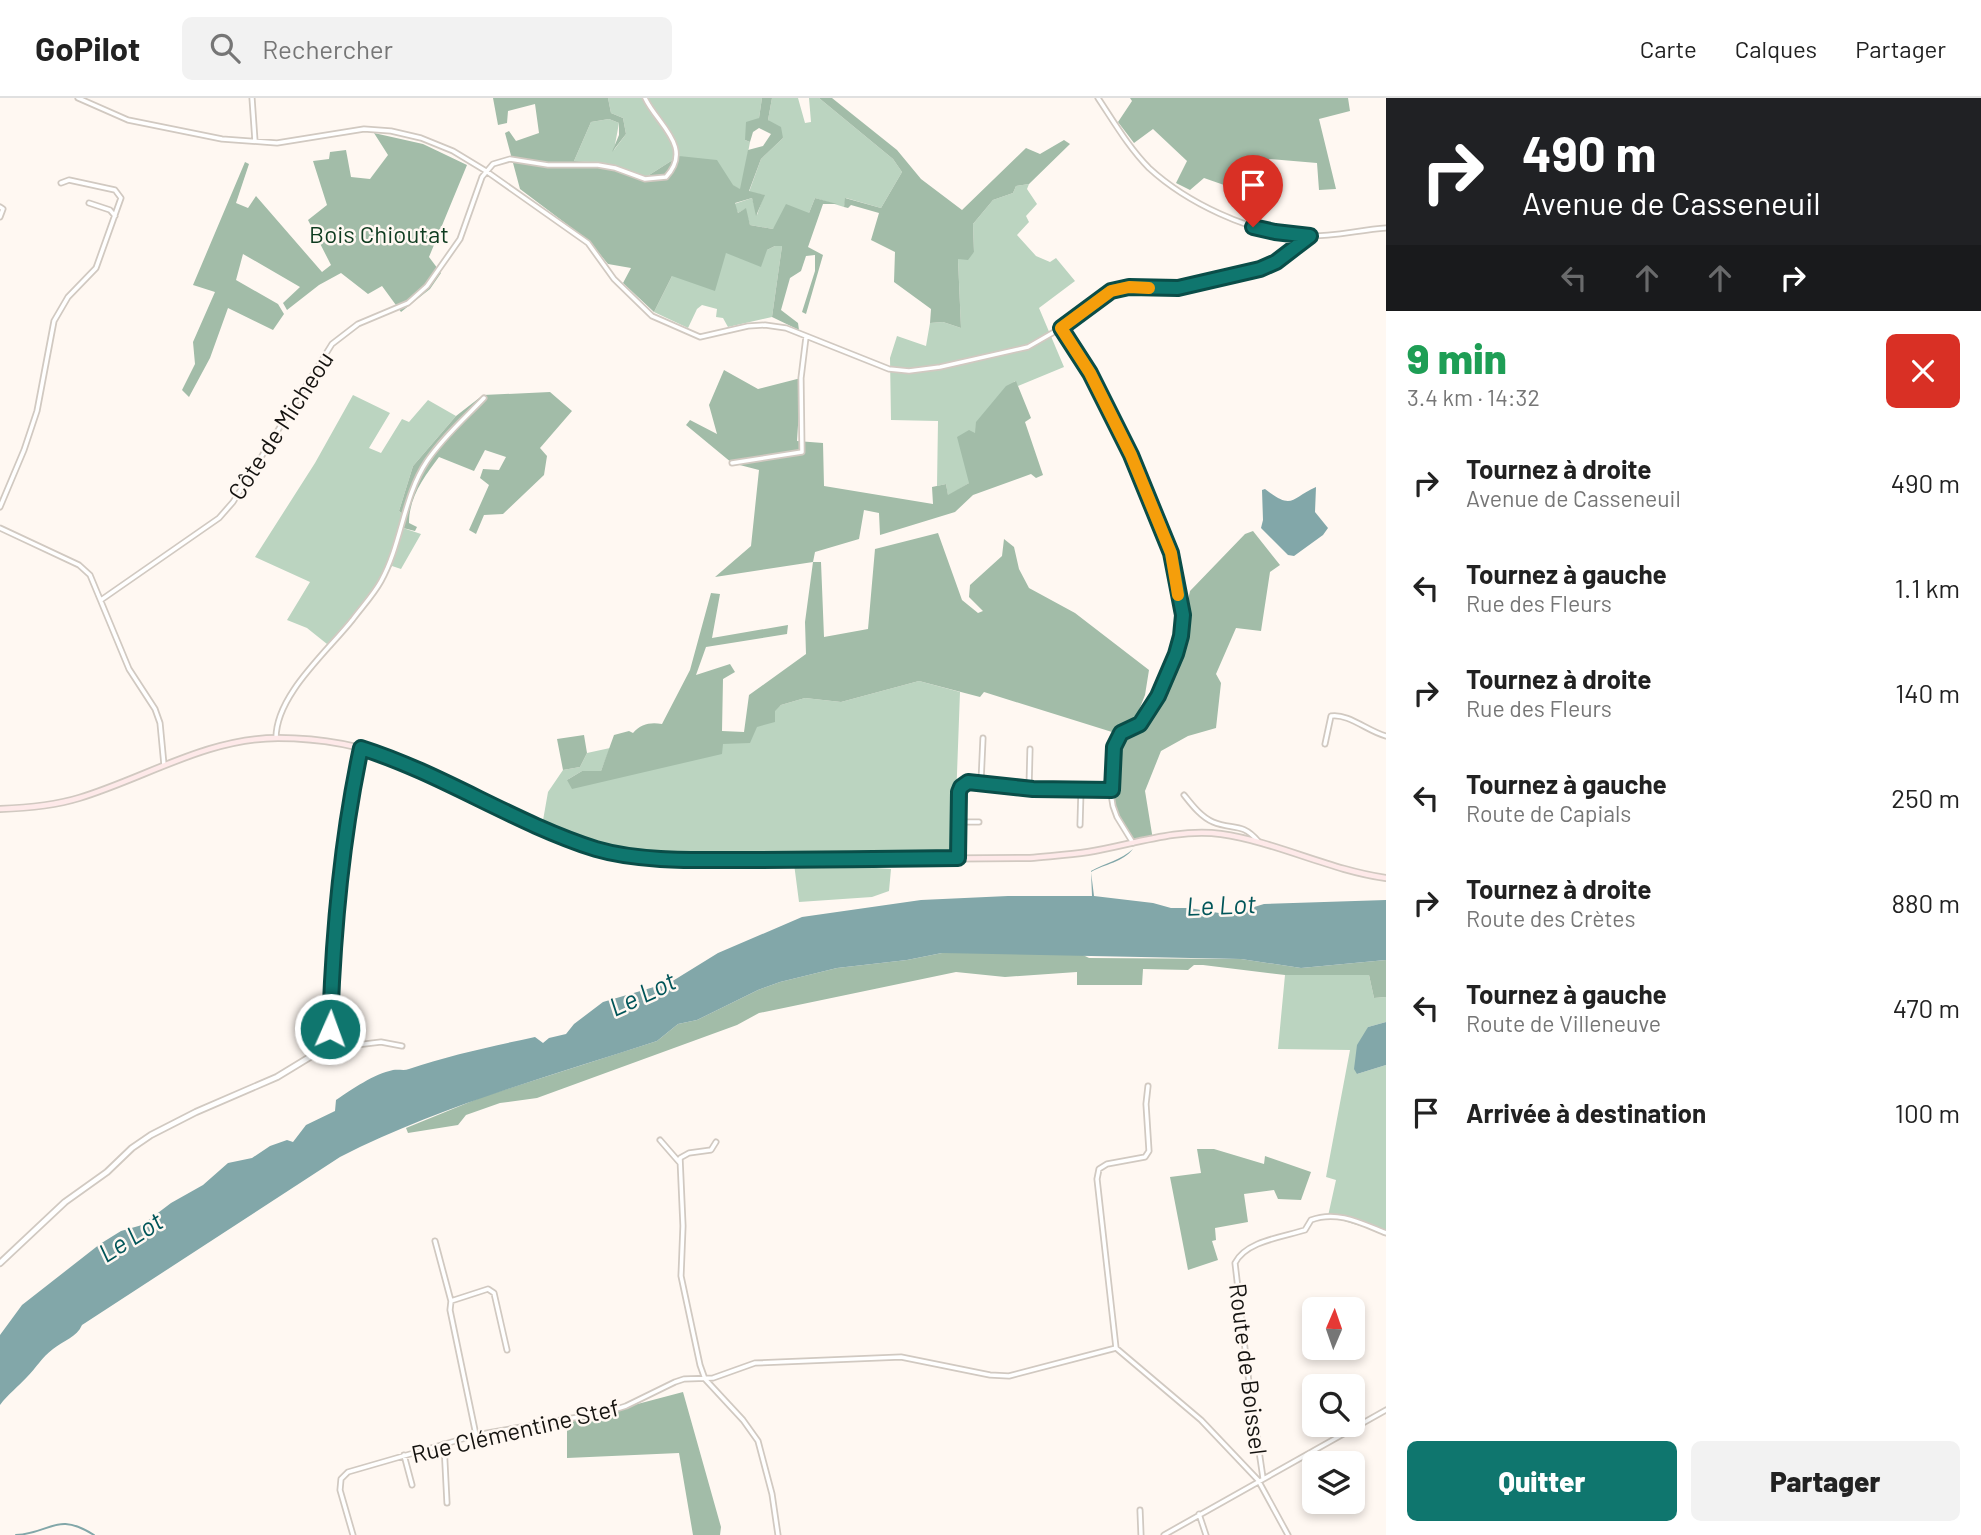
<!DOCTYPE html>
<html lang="fr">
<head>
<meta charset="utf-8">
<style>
	:root { --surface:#fff; --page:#f2f2f2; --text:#222; --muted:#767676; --line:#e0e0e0; --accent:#0f766e }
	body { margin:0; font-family:Barlow,sans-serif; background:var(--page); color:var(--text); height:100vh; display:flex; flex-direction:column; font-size:26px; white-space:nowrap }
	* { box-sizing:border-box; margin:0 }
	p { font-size:23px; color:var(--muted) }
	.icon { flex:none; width:38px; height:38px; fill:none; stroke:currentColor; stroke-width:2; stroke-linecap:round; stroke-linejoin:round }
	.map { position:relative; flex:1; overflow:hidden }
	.drawer { display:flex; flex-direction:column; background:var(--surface); width:595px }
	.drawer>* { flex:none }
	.banner { background:#202124; color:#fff; overflow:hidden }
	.needle { width:46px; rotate:2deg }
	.fabs { position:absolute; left:1302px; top:1199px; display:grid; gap:14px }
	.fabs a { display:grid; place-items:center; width:63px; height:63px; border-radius:10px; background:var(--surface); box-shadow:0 4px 10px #0003; font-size:35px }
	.pin { position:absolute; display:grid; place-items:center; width:60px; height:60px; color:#fff; margin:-72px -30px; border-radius:50% 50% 50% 0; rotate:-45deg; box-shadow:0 0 7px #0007 }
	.pin .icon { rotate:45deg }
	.me { position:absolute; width:77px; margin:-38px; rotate:2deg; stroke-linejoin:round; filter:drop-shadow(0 0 5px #0008) }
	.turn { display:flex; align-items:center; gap:24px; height:147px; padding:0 21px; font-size:32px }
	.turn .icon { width:91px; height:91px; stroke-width:2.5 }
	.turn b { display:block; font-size:49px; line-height:60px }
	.lanes { display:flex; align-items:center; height:66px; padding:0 21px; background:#0003; justify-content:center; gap:35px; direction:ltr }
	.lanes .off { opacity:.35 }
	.round { display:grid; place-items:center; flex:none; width:74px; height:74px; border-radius:10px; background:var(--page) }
	.head { display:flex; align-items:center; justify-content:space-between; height:119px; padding:0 21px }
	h1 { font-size:42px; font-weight:800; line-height:52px; color:#1e9e55 }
	.button { display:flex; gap:14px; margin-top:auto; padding:14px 21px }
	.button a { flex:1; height:80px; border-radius:10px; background:var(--accent); color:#fff; font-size:28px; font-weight:800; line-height:80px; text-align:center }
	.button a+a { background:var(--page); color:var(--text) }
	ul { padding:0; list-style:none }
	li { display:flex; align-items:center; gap:21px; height:105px; padding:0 21px }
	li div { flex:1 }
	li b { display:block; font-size:26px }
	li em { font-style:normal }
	header { display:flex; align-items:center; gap:42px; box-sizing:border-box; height:98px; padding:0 35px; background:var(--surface); border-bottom:2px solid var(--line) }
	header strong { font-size:33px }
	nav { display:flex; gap:38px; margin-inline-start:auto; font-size:24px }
	.search { width:490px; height:63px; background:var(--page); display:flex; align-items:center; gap:18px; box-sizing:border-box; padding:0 24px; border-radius:10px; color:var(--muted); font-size:26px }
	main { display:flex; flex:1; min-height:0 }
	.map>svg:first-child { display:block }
	.green { fill:#bbd4c0 }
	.forest { fill:#a2bca8 }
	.water { fill:#82a7a9 }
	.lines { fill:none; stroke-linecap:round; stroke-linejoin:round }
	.stream { stroke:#82a7a9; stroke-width:2 }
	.minor-casing { stroke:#d1c9c1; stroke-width:7 }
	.tertiary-casing { stroke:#d1c9c1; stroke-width:8 }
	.secondary-casing { stroke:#d1c9c1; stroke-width:8 }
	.minor { stroke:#fff; stroke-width:3.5 }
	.tertiary { stroke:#fff; stroke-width:4.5 }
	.secondary { stroke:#fee9e9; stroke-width:4.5 }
	.route-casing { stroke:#0a4d48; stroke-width:18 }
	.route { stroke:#0f766e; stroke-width:12 }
	.slow { stroke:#f59e0b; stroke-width:12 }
	.labels { text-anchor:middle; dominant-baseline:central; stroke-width:5; stroke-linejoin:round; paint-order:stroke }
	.park-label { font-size:24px; fill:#0e3b1f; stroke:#fff8f2 }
	.street-label { font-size:24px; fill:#151310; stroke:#fff8f2 }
	.water-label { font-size:26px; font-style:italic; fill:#005559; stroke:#fff8f2 }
</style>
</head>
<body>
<header>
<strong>GoPilot</strong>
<div class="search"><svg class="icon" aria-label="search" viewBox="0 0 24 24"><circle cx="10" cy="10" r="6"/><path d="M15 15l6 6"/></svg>Rechercher</div>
<nav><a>Carte</a><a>Calques</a><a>Partager</a></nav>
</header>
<main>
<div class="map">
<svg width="1386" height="1437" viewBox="0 0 1386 1437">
	<rect width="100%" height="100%" fill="#fff8f2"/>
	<path class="green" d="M608 0H762L759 20 745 42 750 44 741 92 679 58 646 79 607 65 574 63 591 24 609 21 619 25 614 52 626 36 623 20 611 15Z
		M772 0H798L805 25 811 24 809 0H819L893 61 902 74 881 110 846 100 844 109 815 100 809 115 773 131 750 127 745 111 738 115 734 106 752 100 757 117 764 97 749 94 761 61 783 40 768 22Z
		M1029 86 1027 91 1037 106 1026 118 1029 124 1017 137 1036 158 1050 164 1056 160 1075 183 1039 210 1064 269 1018 288 1015 283 975 335 969 385 948 398 946 386 937 388 938 323 891 322 890 260 897 238 926 248 930 225 943 224 961 230 958 161 974 154 973 126 993 102 1013 95 1016 88Z
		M775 148H782L772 219 728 229 723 220 716 219 717 211 702 207 697 211 688 230 654 214 672 178 726 155 767 152Z
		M353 297 390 315 369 350 381 355 402 321 409 324 428 302 456 318 413 368 399 413 404 417 403 430 421 436 401 471 392 468 332 550 307 530 287 522 310 484 255 459 315 365Z
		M919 583 960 594 954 757 861 759 862 769 891 771 889 793 872 799 799 804 793 758H705L600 749 542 728 548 694 563 672 580 669 587 655 610 650 601 673H582L567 682 723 646 756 629 781 607 805 600 841 604Z
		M1285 877H1369L1374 900 1386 899V924L1368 929 1357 976 1386 967V1136L1328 1118 1336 1082 1326 1079 1350 952 1278 951Z"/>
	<path class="forest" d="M493 0H608L611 15 623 20 626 36 612 54 619 37V25L609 21 591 24 574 63 607 65 646 79 679 58 717 62 733 87 740 91 748 52 763 48 771 36 759 30 753 34 750 44 745 42 746 24 759 20 762 0H772L768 22 781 29 783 40 761 61 749 93 765 97 756 118 752 100 735 105 738 115 746 110 750 127 773 131 786 106 809 115 815 100 837 106H823L808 149 823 157 806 216 802 214 815 173V157L806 158 801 173 790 180 781 212 798 225 799 232 772 219 782 148H775L767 152 761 169 726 155 715 193 672 178 654 214 623 185 631 170 608 166 589 143 520 91 505 35 509 33 516 43 539 35 535 6 508 13 507 25 498 27Z
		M819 0H832L897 52 921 81 962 112 1026 50 1040 56 1064 42 1070 46 1029 86 1016 88 1013 95 993 102 973 126 974 154 968 162 958 161 961 230 943 224 930 225 931 211 894 184 895 154 871 142 879 115 851 107 848 110 844 109 845 100 881 110 902 74 893 61Z
		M1130 0H1348L1350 13 1319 21 1336 91 1319 92 1317 65 1269 61 1267 102 1204 80 1190 92 1176 85 1187 63 1153 31 1134 45 1118 24 1132 3Z
		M374 35 423 46 467 67 429 159 441 175 430 191 401 214 382 188 368 196 341 175 319 187 287 212 283 205 300 189 243 156 236 182 278 206 284 216 273 232 228 210 210 260 189 299 182 292 195 266 193 244 215 194 193 187 245 64 249 66 236 105 248 110 256 98 322 174 331 167 308 122 327 107 313 63 329 61 330 54 346 52 351 79 370 81 388 57Z
		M724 272 758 291 801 280 797 343 823 345 824 388 933 406 932 389 946 386 948 397 969 385 957 339 969 332 975 335 976 324 1006 288 1016 283 1031 320 1025 324 1043 377 1036 380 1031 376 973 397 955 414 880 437 879 415 864 412 859 441 815 454 813 464H821L824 539 868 531 875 451 938 435 962 502 978 515 983 513 969 499 970 487 1002 458 1004 441 1014 449 1019 471 1029 490 1075 515 1149 572 1145 597 1135 622 1112 634 984 594 980 599 919 583 841 604 805 600 781 607 775 613V624L757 629 750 645 723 646 722 656 572 691 567 682 582 673H601L614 637 629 633 633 635C641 626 650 624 662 626L690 572 711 495 720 496 712 540 788 527 787 536 706 549 696 577 730 566 735 574 723 581 722 633 744 634 749 597 806 556 805 524 813 464 715 479 751 448 759 372 732 365 686 327 690 322 717 336 709 307Z
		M550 294 572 313 540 350 547 358 544 377 503 416 484 417 476 436 469 432 489 387 480 380 483 371 499 372 506 359 485 352 474 373 439 359C424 379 409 399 409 425L417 429 415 433 403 430 404 417 399 413 413 368 456 318 483 297Z
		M1253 433 1280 467 1270 474 1261 533 1236 530 1216 576 1221 585 1216 630 1188 638 1161 653 1145 693 1153 742 1133 746 1117 719 1111 696 1114 649 1121 635 1140 626 1158 598 1176 556 1190 493 1245 436Z
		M584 637 587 655 580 669 563 672 557 641Z
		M969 854 1081 856 1089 860 1241 861 1301 870 1386 862V899L1374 900 1369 877H1285L1203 867H1194L1188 872 1143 871 1142 887H1077V874L1005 879 956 874 759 915 737 927 537 1000 500 1005 466 1017 458 1027 408 1035 406 1030 482 999 657 943 678 926 697 922 758 892 780 884 837 870 907 862 942 855Z
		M1197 1051H1214L1264 1066 1265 1058 1311 1074 1301 1102 1278 1101 1274 1092 1244 1096 1248 1124 1215 1130 1216 1142 1212 1143 1218 1162 1188 1172 1170 1079 1201 1075Z
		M683 1294 721 1429 720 1437H693L679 1355 567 1360V1319L611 1313Z"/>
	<path class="water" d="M1316 389 1315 414 1328 430 1323 437 1294 458 1288 457 1261 430 1263 422 1262 392 1265 391C1293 413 1291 400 1316 389Z
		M1133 751C1123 764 1105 766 1091 774L1094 798 1153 805 1171 810H1189L1219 815 1241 813 1264 806 1386 802V862L1301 870 1241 861 942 855 907 862 837 870 780 884 758 892 697 922 678 926 657 943C551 978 440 1008 340 1059L82 1227C77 1239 63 1243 53 1251 42 1259 36 1270 27 1279 18 1289 8 1296 0 1307V1237L22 1207 100 1146 121 1133 142 1127 171 1105 203 1087 228 1065 252 1060 270 1048 287 1042 293 1044 306 1027 335 1013 336 1002C352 991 374 976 393 972 399 971 404 973 409 971 450 957 493 948 535 939L543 945 549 940 566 936 574 926 603 904 671 884 718 855 802 819 921 802 1008 798H1092L1091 773C1105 765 1121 762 1133 751Z
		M1386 924V967L1357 976 1354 971 1357 947 1368 929Z"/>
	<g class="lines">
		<path class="stream" d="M16 1437C52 1435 56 1413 94 1437"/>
		<g class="minor-casing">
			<path id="minor" d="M78 0 128 22 222 41 277 45 364 31 391 33 421 40 453 53 486 73 588 145 614 181 652 218 700 239 748 228 765 227 786 230 889 271 909 273 940 269 1028 249 1061 230 1111 193 1129 189 1178 190 1260 171 1277 164 1310 138
				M252 0 255 43
				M1098 0C1114 24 1129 50 1149 70 1187 105 1249 134 1300 138 1328 140 1358 132 1386 130
				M89 105 110 112 115 118
				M0 109 3 111 0 119
				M1061 230 1090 275 1131 357 1171 455 1178 502 1183 517 1181 538 1176 556 1158 598 1140 626 1121 635 1114 649 1111 696 1113 708 1117 719 1133 745
				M732 365 802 354 801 280 806 239
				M0 409 24 352 37 313 54 223 68 199 96 170 121 100 115 92 69 82 61 85
				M0 430 79 467 90 477 129 571 155 611 160 625 164 667
				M101 502 219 420 233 404 332 246 358 226 408 205 427 188 460 141 482 79 493 66 510 61 548 67H598L615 70 645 81 666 79C694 49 657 26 645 0
				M276 640C276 597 327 554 353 521 362 509 374 496 381 483 402 445 403 399 427 363 443 339 465 320 484 300
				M1325 646 1331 618C1348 615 1369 634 1386 638
				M981 684 983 640
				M1029 690 1030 651
				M1184 697C1192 707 1201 719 1213 724 1232 732 1242 724 1258 743
				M958 724H979
				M1080 727 1081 692
				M958 760 959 694 961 689 968 684 1033 691 1112 692
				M323 951 381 944 402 948
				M660 1042 680 1065
				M716 1044 711 1052 689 1055 680 1060 683 1128 681 1178 700 1267 705 1281 743 1322 758 1343 772 1396 778 1437
				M435 1143 451 1203
				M1116 1250 1097 1081 1099 1071 1107 1066 1145 1059 1149 1053 1146 1006 1148 988
				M1116 1250 1201 1322 1258 1382 1288 1437
				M476 1337 450 1212 451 1203 488 1191 494 1195 507 1252
				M444 1346 447 1405
				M404 1357 412 1387
				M1263 1380 1249 1285 1235 1165C1246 1143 1283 1139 1305 1132L1311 1122C1337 1112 1361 1125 1386 1135
				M1140 1412 1141 1437
				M1199 1416 1206 1437
				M353 1437 340 1392 341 1381 348 1374 476 1337 607 1314 626 1308 675 1284 684 1281 713 1280 755 1265 901 1259 990 1277 1009 1278 1116 1250
				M1164 1437 1386 1312"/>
		</g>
		<g class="tertiary-casing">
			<path id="tertiary" d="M0 1165 65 1104 107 1074 132 1050 151 1037 196 1014 277 979 323 951 330 935C332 839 341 745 361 650"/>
		</g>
		<g class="secondary-casing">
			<path id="secondary" d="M0 711C27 710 53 708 79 700 145 680 207 640 278 640 320 640 364 648 403 664 468 691 529 732 598 751 650 766 709 762 762 762 851 762 940 761 1030 760 1049 758 1069 757 1088 754 1131 747 1177 730 1221 736 1277 744 1329 772 1386 780"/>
		</g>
		<use href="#minor" class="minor"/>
		<use href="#tertiary" class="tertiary"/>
		<use href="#secondary" class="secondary"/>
	</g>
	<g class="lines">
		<g class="route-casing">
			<path id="route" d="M330 931C333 836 341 743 361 650 443 676 514 725 596 751 640 764 698 762 744 762 815 762 887 761 958 760L959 694 961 689 968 684 1033 691 1112 692 1114 649 1121 635 1140 626 1158 598 1176 556 1181 538 1183 517 1171 455 1131 357 1090 275 1061 230 1111 193 1129 189 1178 190 1260 171 1276 164 1310 138 1275 134 1253 129"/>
		</g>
		<use href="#route" class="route"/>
		<path class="slow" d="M1149 190 1129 189 1111 193 1061 230 1090 275 1131 357 1171 455 1178 497"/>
	</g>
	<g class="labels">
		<g class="park-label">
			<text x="379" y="135">Bois Chioutat</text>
		</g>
		<g class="street-label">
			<text transform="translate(280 327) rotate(-57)">Côte de Micheou</text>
			<text transform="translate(1249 1271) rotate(83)">Route de Boissel</text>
			<text transform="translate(515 1332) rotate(-13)">Rue Clémentine Stef</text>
		</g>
		<g class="water-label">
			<text transform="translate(1221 806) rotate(-2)">Le Lot</text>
			<text transform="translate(642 895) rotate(-25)">Le Lot</text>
			<text transform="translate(130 1138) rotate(-32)">Le Lot</text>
		</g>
	</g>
</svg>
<div class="fabs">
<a><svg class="needle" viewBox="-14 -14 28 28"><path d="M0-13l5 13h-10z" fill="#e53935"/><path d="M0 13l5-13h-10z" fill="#767676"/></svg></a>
<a><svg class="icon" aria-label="search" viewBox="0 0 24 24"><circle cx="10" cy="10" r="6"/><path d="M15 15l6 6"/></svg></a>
<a><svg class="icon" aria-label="layers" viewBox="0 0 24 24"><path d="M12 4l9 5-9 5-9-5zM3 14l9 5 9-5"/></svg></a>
</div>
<div class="pin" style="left:1253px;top:129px;background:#d93025"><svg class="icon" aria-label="arrive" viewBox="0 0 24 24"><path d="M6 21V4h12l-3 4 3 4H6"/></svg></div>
<svg class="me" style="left:330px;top:931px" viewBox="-20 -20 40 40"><circle r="17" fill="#0f766e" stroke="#fff" stroke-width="3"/><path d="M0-11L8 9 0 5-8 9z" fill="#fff"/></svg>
</div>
<section class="drawer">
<div class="banner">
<div class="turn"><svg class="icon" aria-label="right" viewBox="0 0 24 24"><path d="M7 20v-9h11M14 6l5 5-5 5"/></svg><div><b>490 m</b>Avenue de Casseneuil</div></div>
<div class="lanes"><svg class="icon off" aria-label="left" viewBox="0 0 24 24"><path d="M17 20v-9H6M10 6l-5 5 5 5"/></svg><svg class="icon off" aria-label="ahead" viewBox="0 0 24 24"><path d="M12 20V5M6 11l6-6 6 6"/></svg><svg class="icon off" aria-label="ahead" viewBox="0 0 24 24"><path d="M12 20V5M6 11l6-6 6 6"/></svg><svg class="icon" aria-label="right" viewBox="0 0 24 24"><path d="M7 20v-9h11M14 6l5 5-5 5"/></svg></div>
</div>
<div class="head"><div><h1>9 min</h1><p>3.4 km · 14:32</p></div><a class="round" style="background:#d93025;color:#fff"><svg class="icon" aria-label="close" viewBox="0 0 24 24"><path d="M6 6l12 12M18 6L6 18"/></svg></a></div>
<ul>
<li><svg class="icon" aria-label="right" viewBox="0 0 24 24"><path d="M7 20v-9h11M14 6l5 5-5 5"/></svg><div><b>Tournez à droite</b><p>Avenue de Casseneuil</p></div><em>490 m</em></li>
<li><svg class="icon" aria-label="left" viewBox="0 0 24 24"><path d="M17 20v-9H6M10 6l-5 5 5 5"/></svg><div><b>Tournez à gauche</b><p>Rue des Fleurs</p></div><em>1.1 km</em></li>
<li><svg class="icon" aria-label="right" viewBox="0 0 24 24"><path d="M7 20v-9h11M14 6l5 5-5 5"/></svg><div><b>Tournez à droite</b><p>Rue des Fleurs</p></div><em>140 m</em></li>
<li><svg class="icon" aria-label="left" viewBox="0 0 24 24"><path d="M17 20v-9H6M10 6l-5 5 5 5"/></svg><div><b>Tournez à gauche</b><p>Route de Capials</p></div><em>250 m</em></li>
<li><svg class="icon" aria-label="right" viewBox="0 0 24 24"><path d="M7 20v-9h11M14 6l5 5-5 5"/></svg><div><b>Tournez à droite</b><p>Route des Crètes</p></div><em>880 m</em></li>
<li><svg class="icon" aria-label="left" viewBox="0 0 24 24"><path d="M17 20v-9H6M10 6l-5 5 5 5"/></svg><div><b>Tournez à gauche</b><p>Route de Villeneuve</p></div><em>470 m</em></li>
<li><svg class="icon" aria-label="arrive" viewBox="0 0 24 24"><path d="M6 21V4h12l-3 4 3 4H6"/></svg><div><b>Arrivée à destination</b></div><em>100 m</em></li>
</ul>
<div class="button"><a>Quitter</a><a>Partager</a></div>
</section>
</main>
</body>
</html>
